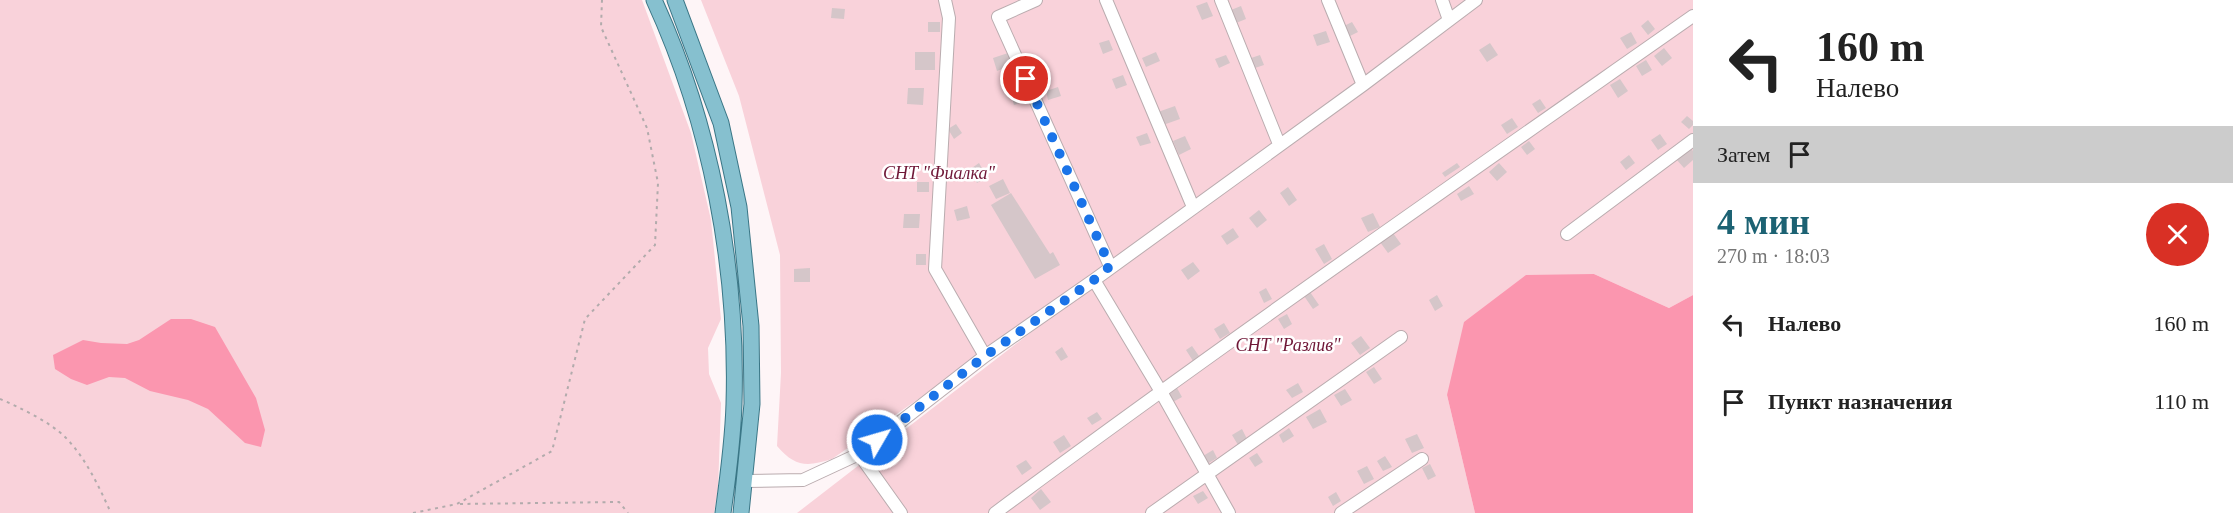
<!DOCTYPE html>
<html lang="ru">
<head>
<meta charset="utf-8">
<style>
	:root { --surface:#fff; --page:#f2f2f2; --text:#222; --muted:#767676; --accent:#1c6273 }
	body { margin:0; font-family:Georgia,serif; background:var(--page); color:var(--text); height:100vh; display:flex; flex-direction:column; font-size:22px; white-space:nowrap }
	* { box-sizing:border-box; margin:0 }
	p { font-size:20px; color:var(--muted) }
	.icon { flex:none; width:33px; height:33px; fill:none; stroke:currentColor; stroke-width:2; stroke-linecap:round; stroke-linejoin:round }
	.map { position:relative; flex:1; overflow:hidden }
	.sheet { display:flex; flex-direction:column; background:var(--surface); width:540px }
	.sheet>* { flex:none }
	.top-card { background:#fff; color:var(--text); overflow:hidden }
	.pin { position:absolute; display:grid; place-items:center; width:51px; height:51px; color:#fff; margin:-26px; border:3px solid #fff; border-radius:50%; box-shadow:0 2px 6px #0007 }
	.me { position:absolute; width:66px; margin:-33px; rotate:52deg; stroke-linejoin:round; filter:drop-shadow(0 0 4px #0008) }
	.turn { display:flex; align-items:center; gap:21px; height:126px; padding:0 24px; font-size:27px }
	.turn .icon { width:78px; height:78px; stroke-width:2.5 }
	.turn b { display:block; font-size:42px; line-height:51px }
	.then { display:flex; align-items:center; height:57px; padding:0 24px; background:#0003; gap:12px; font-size:22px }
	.round { display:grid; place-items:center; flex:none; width:63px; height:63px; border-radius:32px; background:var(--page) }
	.headline { display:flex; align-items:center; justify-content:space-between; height:102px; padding:0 24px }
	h1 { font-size:36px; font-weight:700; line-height:45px; color:var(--accent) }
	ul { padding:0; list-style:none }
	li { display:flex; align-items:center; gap:18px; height:78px; padding:0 24px }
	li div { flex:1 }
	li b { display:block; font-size:22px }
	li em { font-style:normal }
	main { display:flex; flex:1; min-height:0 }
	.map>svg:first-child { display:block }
	.green { fill:#f9d2da }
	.forest { fill:#fb96af }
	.building { fill:#d5c6c9 }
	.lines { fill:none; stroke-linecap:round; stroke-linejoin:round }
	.minor-casing { stroke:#baacaf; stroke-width:14 }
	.major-casing { stroke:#3a7686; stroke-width:17 }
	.path { stroke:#b2abac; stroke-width:2; stroke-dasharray:3 4.5; stroke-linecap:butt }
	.minor { stroke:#fff; stroke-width:12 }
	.major { stroke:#86c0cf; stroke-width:15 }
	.route { stroke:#1a73e8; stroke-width:10; stroke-dasharray:0 18 }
	.labels { text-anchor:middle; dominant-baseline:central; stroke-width:5; stroke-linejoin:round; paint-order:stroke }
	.park-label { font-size:18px; font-style:italic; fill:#6f1737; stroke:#fff }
</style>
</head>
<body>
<main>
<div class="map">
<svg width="1693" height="513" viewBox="0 0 1693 513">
	<rect width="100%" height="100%" fill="#fef5f7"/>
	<path class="green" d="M0 0H642L691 133 711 220 721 319 708 348 709 374 721 403 718 490 714 513H0Z
		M701 0H1693V295L1669 308 1594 274 1447 395 1475 513H797L1179 218 832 459C807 467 795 467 777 446L781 373 780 255 739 96Z"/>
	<path class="forest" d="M1594 274 1669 308 1693 295V513H1475L1447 395 1464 322 1526 275Z
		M171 319H191L215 327 256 398 265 430 261 447 245 443 208 409 188 400 150 391 125 378 109 377 87 385 71 379 55 369 53 355 83 340 101 343 127 344 139 340Z"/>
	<path class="building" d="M1207 2 1213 16 1202 20 1196 6Z
		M1241 6 1246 19 1236 23 1231 10Z
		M832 8 845 9 844 19 831 18Z
		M1648 20 1655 29 1648 35 1641 26Z
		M928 22H940V32H928Z
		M1352 22 1358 32 1348 37 1342 27Z
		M1326 31 1330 42 1317 46 1313 35Z
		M1631 32 1637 43 1627 49 1620 38Z
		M1109 40 1113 50 1103 54 1099 43Z
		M1490 43 1498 55 1487 62 1479 50Z
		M1664 48 1672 58 1662 66 1654 56Z
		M915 52H935V70H915Z
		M1011 52 1015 64 997 71 993 58Z
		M1156 52 1160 61 1146 67 1142 58Z
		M1226 55 1230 63 1219 68 1215 59Z
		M1260 55 1264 65 1252 69 1248 59Z
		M1646 60 1652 70 1642 76 1636 66Z
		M1123 75 1127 85 1116 89 1112 79Z
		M1620 79 1628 91 1618 98 1610 85Z
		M1022 87 1026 101 1014 105 1010 91Z
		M1058 87 1061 96 1048 100 1046 91Z
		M908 88H924L923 105 907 104Z
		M1540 99 1546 108 1538 113 1532 104Z
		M1175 106 1180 119 1163 125 1158 112Z
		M1687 116 1693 121V125L1689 129 1681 122Z
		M1512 118 1518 127 1507 134 1501 125Z
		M956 124 962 133 954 139 948 129Z
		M1147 133 1151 143 1140 146 1136 137Z
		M1660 134 1667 144 1658 150 1651 140Z
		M1185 136 1191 149 1179 155 1173 141Z
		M1529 141 1535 149 1527 155 1521 147Z
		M1690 147 1693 151V160L1684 168 1676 159Z
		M1629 155 1635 163 1626 170 1620 162Z
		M979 163 987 177 977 183 969 170Z
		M1457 163 1460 167 1445 177 1442 173Z
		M1499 163 1507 172 1497 181 1489 172Z
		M1003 179 1010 193 996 199 989 186Z
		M917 182H929V192H917Z
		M1469 186 1474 194 1461 201 1457 194Z
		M1288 187 1297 200 1289 206 1280 193Z
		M1011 193 1050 254 1053 252 1060 265 1035 279 991 205Z
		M967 206 970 218 957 221 954 210Z
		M1259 210 1267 220 1257 228 1249 218Z
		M1373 213 1380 227 1368 232 1361 218Z
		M904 214H920L919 228H903Z
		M1233 228 1239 237 1227 245 1221 236Z
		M1393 233 1401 244 1388 253 1380 242Z
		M1324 244 1332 259 1324 264 1315 249Z
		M916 254H926V265H916Z
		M1193 262 1200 271 1188 280 1181 270Z
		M810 268V282H794V269Z
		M1266 288 1272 299 1264 303 1259 292Z
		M1310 292 1319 305 1313 309 1304 296Z
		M1437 295 1443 306 1435 311 1429 300Z
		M1287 314 1292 324 1284 329 1278 319Z
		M1224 323 1230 333 1220 339 1214 329Z
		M1361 336 1370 348 1360 355 1351 343Z
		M1192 346 1199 356 1193 361 1186 350Z
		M1062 347 1068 357 1061 361 1055 352Z
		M1374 367 1382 379 1374 384 1366 372Z
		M1298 383 1303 392 1292 398 1286 390Z
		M1177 388 1182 397 1173 402 1168 393Z
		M1345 389 1352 400 1341 406 1334 395Z
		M1320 409 1327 422 1313 429 1306 417Z
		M1097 412 1102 419 1092 425 1087 418Z
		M1289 428 1294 436 1283 443 1279 435Z
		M1242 429 1247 439 1238 445 1232 435Z
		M1417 434 1424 448 1412 453 1405 439Z
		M1064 435 1071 446 1060 453 1053 442Z
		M1213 450 1217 458 1207 464 1203 456Z
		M1257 453 1263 462 1255 467 1249 458Z
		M1385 456 1392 467 1383 471 1377 461Z
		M1026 460 1032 468 1022 475 1016 466Z
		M1430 464 1436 476 1428 480 1422 468Z
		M1367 466 1374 479 1364 484 1357 471Z
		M1041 489 1051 502 1040 510 1031 498Z
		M1203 491 1208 498 1198 504 1193 496Z
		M1336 492 1341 501 1333 506 1328 497Z"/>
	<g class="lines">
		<g class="minor-casing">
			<path id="minor" d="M945 0 949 18 935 269 985 356
				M1036 0 998 17 1110 266
				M1106 0 1193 207
				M1221 0 1279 144
				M1328 0 1363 85
				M1442 0 1449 20
				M1567 234 1693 140
				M1094 280 1160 390 1229 513
				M859 454 901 513
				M744 481 803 480 859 454 985 356 1094 280 1363 85 1476 0
				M995 513C1224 343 1459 180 1693 16
				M1152 513 1401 337
				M1341 513 1422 459"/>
		</g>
		<g class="major-casing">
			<path id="major" d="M654 0C711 124 738 268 734 404 733 440 728 477 723 513
				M675 0 721 123 739 207 751 326 752 404 741 513"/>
		</g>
		<path class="path" d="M0 399C19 407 50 422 65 437 86 458 99 487 111 513
			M460 504 619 502 628 513
			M413 513 457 504 552 451 585 319 655 245 658 183 647 128 601 27 602 0"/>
		<use href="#minor" class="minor"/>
		<use href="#major" class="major"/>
	</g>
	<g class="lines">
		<path class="route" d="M877 440 985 356 1094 280 1110 266 1026 79"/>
	</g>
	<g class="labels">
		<g class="park-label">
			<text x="939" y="173">СНТ "Фиалка"</text>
			<text x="1288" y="345">СНТ "Разлив"</text>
		</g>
	</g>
</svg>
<div class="pin" style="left:1026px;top:79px;background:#d93025"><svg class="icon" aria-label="arrive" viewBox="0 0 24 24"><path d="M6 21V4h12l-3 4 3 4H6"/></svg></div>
<svg class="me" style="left:877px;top:440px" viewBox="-20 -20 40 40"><circle r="17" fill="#1a73e8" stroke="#fff" stroke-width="3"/><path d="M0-11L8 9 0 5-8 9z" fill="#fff"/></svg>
</div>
<section class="sheet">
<div class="top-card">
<div class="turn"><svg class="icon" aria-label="left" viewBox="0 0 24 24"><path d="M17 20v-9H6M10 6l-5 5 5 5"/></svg><div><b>160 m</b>Налево</div></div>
<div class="then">Затем<svg class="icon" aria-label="arrive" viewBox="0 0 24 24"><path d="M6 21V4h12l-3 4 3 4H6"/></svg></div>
</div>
<div class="headline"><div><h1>4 мин</h1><p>270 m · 18:03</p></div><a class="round" style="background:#d93025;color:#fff"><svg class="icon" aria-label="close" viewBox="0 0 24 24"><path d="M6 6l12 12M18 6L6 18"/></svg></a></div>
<ul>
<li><svg class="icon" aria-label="left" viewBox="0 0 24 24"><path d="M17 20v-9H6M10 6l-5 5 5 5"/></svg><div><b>Налево</b></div><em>160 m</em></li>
<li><svg class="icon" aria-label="arrive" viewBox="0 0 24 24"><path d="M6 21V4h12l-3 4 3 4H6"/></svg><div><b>Пункт назначения</b></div><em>110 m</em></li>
</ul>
</section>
</main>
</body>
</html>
